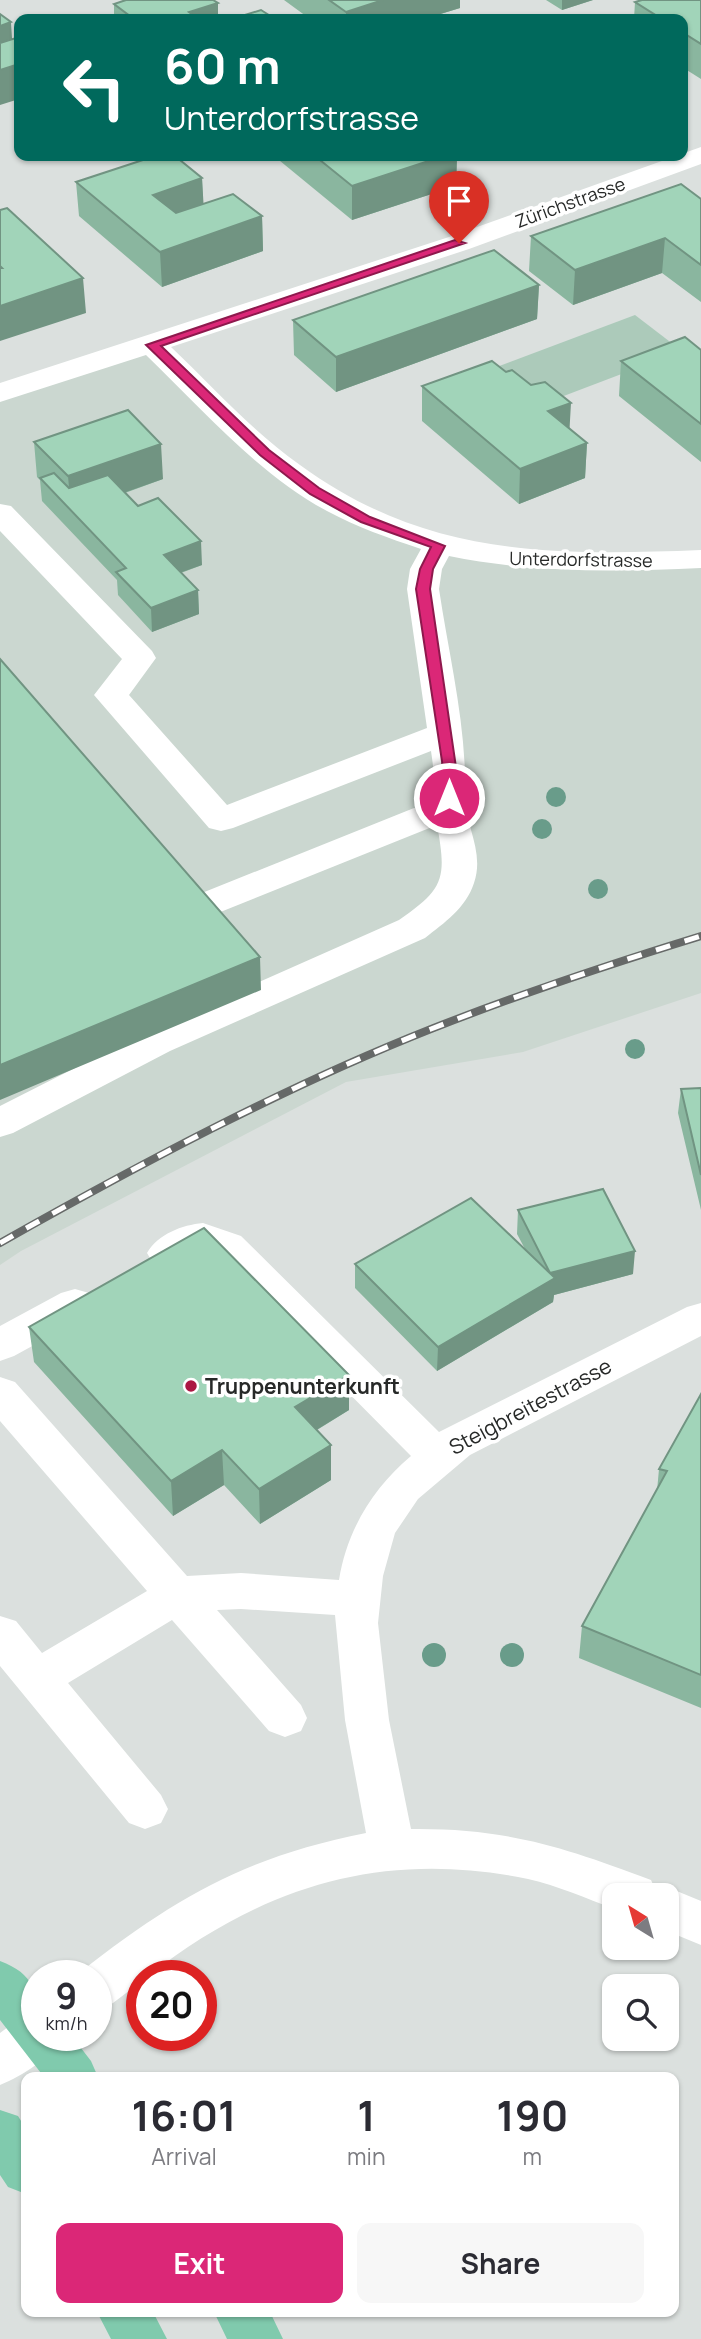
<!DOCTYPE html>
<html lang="en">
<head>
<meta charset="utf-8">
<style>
	:root { --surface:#fff; --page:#f7f7f7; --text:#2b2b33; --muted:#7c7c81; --accent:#db2777 }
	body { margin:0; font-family:Manrope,sans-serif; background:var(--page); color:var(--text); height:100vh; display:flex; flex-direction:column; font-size:26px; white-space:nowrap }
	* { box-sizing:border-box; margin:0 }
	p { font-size:23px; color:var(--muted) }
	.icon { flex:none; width:38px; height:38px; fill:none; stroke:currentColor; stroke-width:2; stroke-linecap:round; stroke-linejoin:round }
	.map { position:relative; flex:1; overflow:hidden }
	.sheet { position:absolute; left:21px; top:2072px; width:658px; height:245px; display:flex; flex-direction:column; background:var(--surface); border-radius:14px; box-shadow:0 2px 5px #0004 }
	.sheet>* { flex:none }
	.top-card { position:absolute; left:14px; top:14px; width:674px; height:147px; border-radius:14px; box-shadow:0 2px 5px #0004; background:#00695c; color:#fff; overflow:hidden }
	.needle { width:46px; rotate:323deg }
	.controls { position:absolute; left:602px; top:1883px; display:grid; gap:14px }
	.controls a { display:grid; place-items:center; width:77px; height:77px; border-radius:14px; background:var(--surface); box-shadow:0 2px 5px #0004; font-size:35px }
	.speed { position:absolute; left:21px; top:1960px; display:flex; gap:14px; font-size:35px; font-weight:700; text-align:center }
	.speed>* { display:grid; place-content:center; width:91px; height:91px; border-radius:50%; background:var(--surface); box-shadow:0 2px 5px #0004; line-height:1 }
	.speed small { font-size:18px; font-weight:400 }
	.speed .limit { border:10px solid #d22; background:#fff; color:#111 }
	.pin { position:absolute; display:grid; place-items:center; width:60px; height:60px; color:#fff; margin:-72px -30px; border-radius:50% 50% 50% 0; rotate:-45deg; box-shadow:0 0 7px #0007 }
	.pin .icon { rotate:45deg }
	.me { position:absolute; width:77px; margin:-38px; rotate:0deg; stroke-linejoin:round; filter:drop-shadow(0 0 5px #0008) }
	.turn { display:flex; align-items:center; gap:24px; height:147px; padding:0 35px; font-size:32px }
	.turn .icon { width:91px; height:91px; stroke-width:2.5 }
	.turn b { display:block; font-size:49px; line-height:60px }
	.eta { display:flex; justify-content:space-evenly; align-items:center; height:119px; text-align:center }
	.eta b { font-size:42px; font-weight:700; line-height:49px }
	.cta { display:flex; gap:14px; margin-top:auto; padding:14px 35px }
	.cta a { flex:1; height:80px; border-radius:14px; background:var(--accent); color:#fff; font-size:28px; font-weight:700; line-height:80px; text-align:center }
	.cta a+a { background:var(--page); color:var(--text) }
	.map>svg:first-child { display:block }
	.built { fill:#cbd7d0 }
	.green { fill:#accaba }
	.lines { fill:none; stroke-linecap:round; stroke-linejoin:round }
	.minor { fill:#fff; fill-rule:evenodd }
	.major { fill:#80caad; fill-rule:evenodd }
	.rail-casing { stroke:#666968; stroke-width:8 }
	.rail { stroke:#fff; stroke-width:5; stroke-dasharray:15; stroke-linecap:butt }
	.tree { fill:#699c8a }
	.wall { fill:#8ab69f }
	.shaded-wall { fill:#719482 }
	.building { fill:#a1d4b9; stroke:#719482; stroke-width:2 }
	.route { fill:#db2777; stroke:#8e194d; stroke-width:2 }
	.poi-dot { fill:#ab1742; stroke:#fff; stroke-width:2.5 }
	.labels { text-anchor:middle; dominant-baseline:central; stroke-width:7; stroke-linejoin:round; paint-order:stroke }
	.far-street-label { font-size:18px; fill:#272928; stroke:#fff }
	.poi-label { font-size:21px; font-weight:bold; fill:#272928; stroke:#fff; text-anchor:start }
	.street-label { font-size:21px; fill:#272928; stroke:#fff }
</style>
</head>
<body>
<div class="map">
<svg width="701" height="2339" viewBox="0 0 701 2339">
	<rect width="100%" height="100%" fill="#dbe0de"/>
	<path class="built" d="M152 345 264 452 438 546 701 559V993L523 1052 346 1082 21 1251 0 1265V393Z"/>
	<path class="green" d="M635 315 682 351 540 405 494 368Z"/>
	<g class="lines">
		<path class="minor" d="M701 147V164L469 249 171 347C213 387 252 431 300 465 426 557 552 556 701 550V568C616 572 532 573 449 556L442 569 439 589C449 656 467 727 465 795 464 824 485 851 474 883 466 908 444 923 425 938L170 1051 13 1133 0 1137V1106L144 1033 399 920C444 889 447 879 437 825L208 917 195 921 182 917 177 909 182 901 419 806C438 792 434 772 431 751L233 828 221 831 209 828 94 695 122 659 0 531V504L11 506 152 651 156 658 129 695 227 805 427 728 407 589 410 569 421 549C388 538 357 527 327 511 257 473 203 410 146 355L0 402V383L449 237Z
			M203 1223 241 1236 439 1432 687 1307 701 1303V1336L470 1455 418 1499 395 1533 383 1576 378 1623 389 1720 411 1829C506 1828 564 1847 651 1880L656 1891 667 1887 701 1901V1945L667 1931V1895H614V1909C586 1898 558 1886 528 1879 383 1849 263 1886 148 1976H142V1981L113 2003 96 2010V1976H78L79 1973C175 1898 245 1857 366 1833L345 1720 335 1615 241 1609 217 1610 301 1705 307 1718 301 1731 285 1737 269 1731 172 1620 68 1683 161 1795 168 1809 161 1823 145 1829 129 1823 0 1666V1616L16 1621 42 1653 147 1591 0 1421V1377L15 1382 187 1576 241 1573 339 1580C347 1530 373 1488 411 1456L213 1256 200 1252 167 1268 153 1263 147 1253C158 1234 182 1225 203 1223Z
			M75 1289 89 1293 95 1304 89 1315 14 1356 0 1361V1326L61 1293Z
			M37 2012V2035H61C50 2059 24 2075 0 2085V2033L20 2018Z"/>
		<path class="major" d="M0 1961C40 1976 37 1998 37 2035H71L91 2061 98 2077H44L0 2020Z
			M0 2110 18 2116 26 2129V2194L8 2187 0 2175Z
			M97 2312H153L167 2339H111Z
			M214 2312H270L283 2339H227Z"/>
		<g class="rail-casing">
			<path id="rail" d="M0 1243C140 1164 282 1088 431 1029 520 994 610 964 701 936"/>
		</g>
		<use href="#rail" class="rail"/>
	</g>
	<g class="tree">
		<circle cx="556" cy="797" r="10"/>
		<circle cx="542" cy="829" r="10"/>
		<circle cx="598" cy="889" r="10"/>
		<circle cx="635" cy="1049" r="10"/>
		<circle cx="434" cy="1655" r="12"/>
		<circle cx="512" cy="1655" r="12"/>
	</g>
	<path class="wall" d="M284 0H460V8L424 19H310Z
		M546 0H593L562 10Z
		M701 0V79L682 67V19H634L635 2Z
		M218 3V19H114V4Z
		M274 156H457L456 186 352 220Z
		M202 178 203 204 262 216 263 251 162 287 79 216 76 182Z
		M701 199V302L662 273 573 305 529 271 531 236Z
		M539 285 537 319 336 392 294 355 293 320Z
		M701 350V462L619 396 621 361Z
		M422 386 570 429 587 443 585 478 519 504 422 421Z
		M34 442 163 479 125 493 202 565 181 573 198 590 199 614 152 632 118 595 117 580 42 501 40 480 37 477Z
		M701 1088V1210L678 1113 681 1089Z
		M518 1210 633 1274 554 1295 553 1302 437 1371 355 1288V1264L525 1249 517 1234Z
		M29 1327 349 1410 317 1430 331 1445V1480L260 1524 224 1485 173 1516 34 1362Z
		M701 1394V1708L579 1658 582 1626 657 1491 659 1469Z"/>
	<path class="shaded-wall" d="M383 0H460V8L424 19H346V12Z
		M562 0H593L562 10Z
		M218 3V19H190L189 12Z
		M11 22 13 55 0 60V26Z
		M19 64V99L0 105V70Z
		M444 156H457L456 186 352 220V186Z
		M202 178 204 212 155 229 153 195Z
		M262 216 263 251 162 287 160 252Z
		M665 238 662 273 573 305 575 270Z
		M83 278 86 313 0 341V306Z
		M539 285 537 319 336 392V357Z
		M571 403 569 438 548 411Z
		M587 443 585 478 519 504 520 469Z
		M161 444 163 479 72 511 71 510 68 476Z
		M201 541 202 565 165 578 164 555Z
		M198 590 199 614 152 632 151 608Z
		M260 957 261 990 0 1100V1065Z
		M635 1251 633 1274 554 1295 553 1302 437 1371 438 1347 550 1273Z
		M349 1375V1410L295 1443V1407Z
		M331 1445V1480L260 1524 259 1489Z
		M222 1450 224 1485 173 1516 171 1481Z"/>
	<path class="building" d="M126 0H213L218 3 189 12 199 19H134L114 4Z
		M329 0H383L346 12Z
		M642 0H701V44L682 32V19H662L635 2Z
		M261 10 275 19H232Z
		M0 14 11 22 0 26Z
		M19 37V64L0 70V43Z
		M155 156H175L202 178 153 195 176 213 233 194 262 216 160 252 76 182Z
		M315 156H444L352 186Z
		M681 184 701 199V265L665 238 575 270 531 236Z
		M7 208 83 278 0 306V268H2L0 266V210Z
		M494 250 539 285 336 357 293 320Z
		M685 337 701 350V424L621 361Z
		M492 361 506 372 512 370 531 385 545 382 571 403 548 411 587 443 520 469 422 386Z
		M128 410 161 444 68 476 34 442Z
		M54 473 69 488 108 475 138 506 158 498 201 541 164 555 198 590 151 608 116 572 126 568 40 478Z
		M0 659 260 957 0 1065Z
		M701 1088V1175L681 1089Z
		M603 1189 635 1251 550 1273 518 1210Z
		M471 1198 555 1278 438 1347 355 1264Z
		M204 1228 349 1375 295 1407 331 1445 259 1489 222 1450 171 1481 29 1327Z
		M701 1394V1675L582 1626 667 1471 659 1469Z"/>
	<path class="route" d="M455 240 465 243 161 346 269 450 319 488 370 517 445 546 433 569 430 589 458 781 456 798 449 802 442 798 444 781 442 761 416 589 420 569 431 547 361 522 310 494 260 455 146 345Z"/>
	<circle class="poi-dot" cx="191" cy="1386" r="7"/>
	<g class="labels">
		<g class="far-street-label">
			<text transform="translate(570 202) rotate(-20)">Zürichstrasse</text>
			<text transform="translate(581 559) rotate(1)">Unterdorfstrasse</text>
		</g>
		<g class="poi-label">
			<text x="205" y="1386">Truppenunterkunft</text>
		</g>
		<g class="street-label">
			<text transform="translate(530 1406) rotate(-28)">Steigbreitestrasse</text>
		</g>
	</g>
</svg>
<div class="controls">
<a><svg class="needle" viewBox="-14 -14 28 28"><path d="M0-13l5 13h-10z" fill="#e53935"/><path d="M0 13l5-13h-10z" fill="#7c7c81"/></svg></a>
<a><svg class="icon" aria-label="search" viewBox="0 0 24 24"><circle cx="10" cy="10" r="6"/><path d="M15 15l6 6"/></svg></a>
</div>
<div class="speed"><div>9<small>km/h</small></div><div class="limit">20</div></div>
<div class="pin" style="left:459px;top:243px;background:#d93025"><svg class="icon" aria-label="arrive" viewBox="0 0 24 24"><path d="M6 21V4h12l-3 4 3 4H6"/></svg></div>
<svg class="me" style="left:449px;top:798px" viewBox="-20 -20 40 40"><circle r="17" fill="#db2777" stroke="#fff" stroke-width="3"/><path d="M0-11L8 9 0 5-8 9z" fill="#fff"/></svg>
<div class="top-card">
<div class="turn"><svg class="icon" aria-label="left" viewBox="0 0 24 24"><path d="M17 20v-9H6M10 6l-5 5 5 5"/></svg><div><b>60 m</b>Unterdorfstrasse</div></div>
</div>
<section class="sheet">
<div class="eta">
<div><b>16:01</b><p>Arrival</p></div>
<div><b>1</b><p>min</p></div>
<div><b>190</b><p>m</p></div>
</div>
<div class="cta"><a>Exit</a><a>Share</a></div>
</section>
</div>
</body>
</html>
